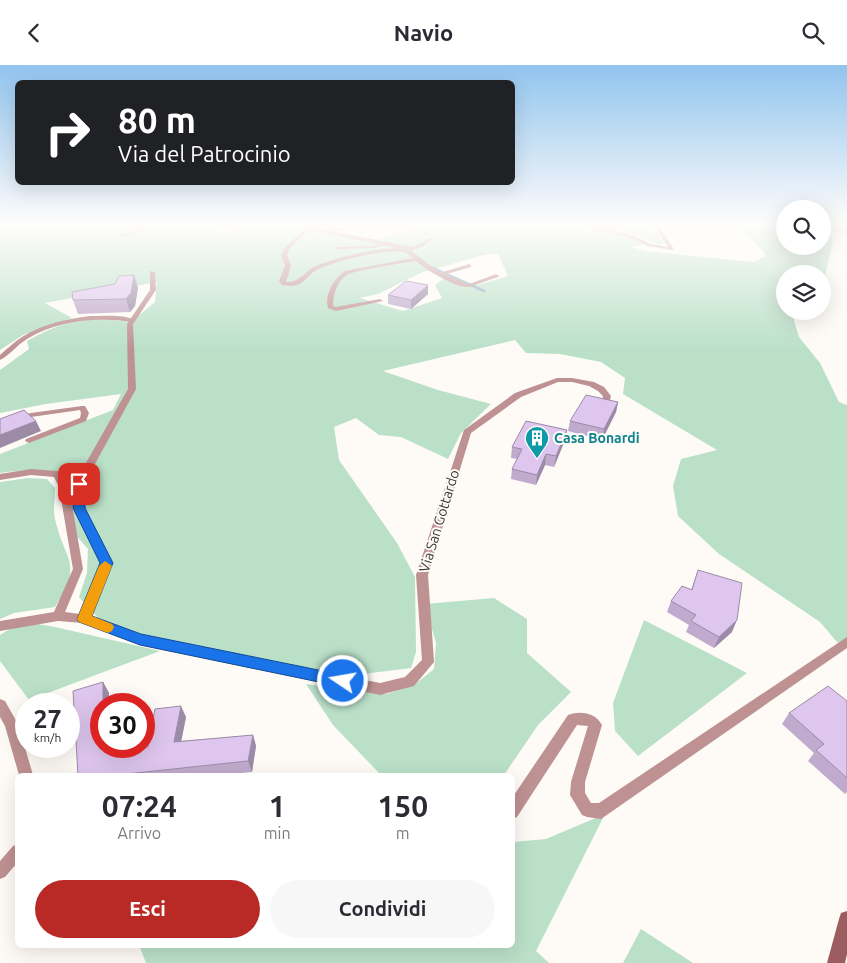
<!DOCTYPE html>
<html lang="it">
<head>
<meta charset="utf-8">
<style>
	:root { --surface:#fff; --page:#f7f7f7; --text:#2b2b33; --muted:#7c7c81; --accent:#b92a26 }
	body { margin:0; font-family:Ubuntu,sans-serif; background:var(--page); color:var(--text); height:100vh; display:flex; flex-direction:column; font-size:19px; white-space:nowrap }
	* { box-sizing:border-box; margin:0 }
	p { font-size:16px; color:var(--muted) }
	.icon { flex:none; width:28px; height:28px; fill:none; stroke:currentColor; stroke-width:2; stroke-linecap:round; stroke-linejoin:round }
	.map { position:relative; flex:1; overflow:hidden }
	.sheet { position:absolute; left:15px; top:708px; width:500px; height:175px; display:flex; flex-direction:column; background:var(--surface); border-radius:8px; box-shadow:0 5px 20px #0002 }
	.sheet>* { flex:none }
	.guide { position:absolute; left:15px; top:15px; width:500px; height:105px; border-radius:8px; box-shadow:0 5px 20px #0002; background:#202124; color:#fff; overflow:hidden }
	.fabs { position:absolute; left:776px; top:135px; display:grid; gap:10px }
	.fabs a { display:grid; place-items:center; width:55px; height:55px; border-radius:50%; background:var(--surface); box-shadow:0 5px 20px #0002; font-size:25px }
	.speed { position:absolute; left:15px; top:628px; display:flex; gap:10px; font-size:25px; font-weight:700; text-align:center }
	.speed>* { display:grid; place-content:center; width:65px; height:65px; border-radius:50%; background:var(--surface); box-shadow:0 5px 20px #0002; line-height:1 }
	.speed small { font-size:12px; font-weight:400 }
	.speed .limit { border:8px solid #d22; background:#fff; color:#111 }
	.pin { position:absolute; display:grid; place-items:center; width:42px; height:42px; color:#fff; margin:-21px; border-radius:10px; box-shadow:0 2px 8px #0006 }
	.me { position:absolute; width:55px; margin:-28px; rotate:282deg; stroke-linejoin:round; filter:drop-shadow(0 0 4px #0008) }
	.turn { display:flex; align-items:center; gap:18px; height:105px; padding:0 20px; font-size:22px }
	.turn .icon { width:65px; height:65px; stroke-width:2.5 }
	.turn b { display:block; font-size:35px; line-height:42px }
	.eta { display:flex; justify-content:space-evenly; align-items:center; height:85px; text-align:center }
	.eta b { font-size:30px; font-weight:700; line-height:35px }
	.cta { display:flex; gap:10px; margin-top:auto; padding:10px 20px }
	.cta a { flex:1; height:58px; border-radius:30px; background:var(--accent); color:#fff; font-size:20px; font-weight:700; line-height:58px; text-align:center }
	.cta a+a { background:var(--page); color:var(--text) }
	header { display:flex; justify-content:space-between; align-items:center; height:65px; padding:0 20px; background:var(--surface); font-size:22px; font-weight:700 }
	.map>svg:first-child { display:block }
	.green { fill:#bae0c8; fill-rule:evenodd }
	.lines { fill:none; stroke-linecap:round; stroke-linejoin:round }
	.stream { stroke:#8baabd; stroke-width:3 }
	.lane { fill:#be9192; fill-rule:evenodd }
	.street { fill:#be9192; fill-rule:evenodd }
	.secondary { fill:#9c5d60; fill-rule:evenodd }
	.wall { fill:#c0aacd }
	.shaded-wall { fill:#9c8ba7 }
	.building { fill:#dfc6ee; stroke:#9c8ba7 }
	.route { fill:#1a73e8; stroke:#114b97 }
	.slow { fill:#f59e0b }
	.labels { text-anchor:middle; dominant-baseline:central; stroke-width:4; stroke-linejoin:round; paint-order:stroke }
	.culture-label { font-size:14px; font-weight:bold; fill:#0d838f; stroke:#fefbf6; text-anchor:start }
	.street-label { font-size:14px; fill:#383735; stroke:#fefbf6 }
</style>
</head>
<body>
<header><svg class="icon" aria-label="back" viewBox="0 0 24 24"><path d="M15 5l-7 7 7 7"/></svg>Navio<svg class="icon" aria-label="search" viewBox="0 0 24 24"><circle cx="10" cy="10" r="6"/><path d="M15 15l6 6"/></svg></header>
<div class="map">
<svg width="847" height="898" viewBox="0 0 847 898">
	<rect width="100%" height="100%" fill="#fefbf6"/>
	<path class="green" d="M0 159H215L221 168 259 159H304V163L376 175 417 163 416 159C456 159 617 151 641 180L631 182 644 186 753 197 766 191C759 181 749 168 736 166 725 164 719 167 710 159H785V181H822L823 159H847V169L829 166 833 177 823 220 822 209H785V246H791L799 272 820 298 839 337 847 340V581L837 577 820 557 719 489 678 451 673 421 681 394 717 385 623 329 625 313 601 297 560 289 526 288 515 275 383 306 438 325 491 339 461 368 448 394 401 372 379 370 356 353 334 362 339 395 397 478 415 512 416 587 411 603 355 610 303 602 128 566 98 553 79 532 87 508 88 484 72 466 71 412C46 402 26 405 0 408V389L113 345 121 329 46 339 0 348V305L29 284 27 276C66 254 88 252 131 257L155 237 157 217 45 238 72 253 23 270 0 285ZM498 189 508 211 478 220 444 213 435 220 442 233 403 246 360 233 378 229 423 207 484 190Z
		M588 159H651L665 179H657L634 170Z
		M28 413 47 414 55 423C55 433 53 445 55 454 65 498 84 496 55 542L14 548 0 554V417Z
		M494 533 527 554V588L571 627 538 660 504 710H381L333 660 306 619 387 629 414 620 434 604 436 578 425 539Z
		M644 555 747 608 638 691 615 666 613 638Z
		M32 558 55 562 160 586 29 635 0 596V570L13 562Z
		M605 749 536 886 549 898H146L139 880H512L513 777 546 774Z
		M641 864 693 898H623Z"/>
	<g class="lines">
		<path class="stream" d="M433 203 484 226"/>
		<path class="lane" d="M337 159H342L337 163 346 164V166L331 165V163Z
			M578 159H585L632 170 651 179 668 182 653 159H657L674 184 672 185 648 181 628 172Z
			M140 164 144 165 121 172 119 171Z
			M429 173 433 174 422 182H418V180Z
			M386 177H388V179L374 183 337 184 335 183 337 182 374 181Z
			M469 199 471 200V202L440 211 437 209Z
			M496 209 499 211 498 212 469 222 464 221Z
			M90 251C104 251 123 249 135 255L132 257C96 252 59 255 27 274 17 280 10 290 0 295V290C7 284 14 277 22 272 42 259 67 254 90 251Z
			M82 341H85L89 348 86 356 29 378 25 376 26 374 80 353 81 348 80 345 31 352 0 360V356L31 348Z
			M18 779V797L5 812 0 814V796L13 781Z"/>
		<path class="street" d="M308 161 411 182 420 179 423 181 411 186 309 165 290 183 287 190 291 201 286 217C301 218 305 205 318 200 337 193 393 177 411 186 421 192 429 201 439 207 449 212 461 215 470 221 460 226 425 204 416 196 403 198 355 205 347 210 337 216 333 230 333 241L336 242 380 234 383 236 336 246 328 243C324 229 334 214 345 206L413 193C411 192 409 189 406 188 390 182 335 196 319 204 302 212 306 224 282 220L279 216 285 201 281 190 286 181Z
			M150 206 155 207 156 225 133 259 136 324 84 419V443L112 498 91 552 141 570 380 618 405 612 422 595 416 510 464 365 515 328 557 313H572L594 317 604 322 611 331 608 342H602L601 340 603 331 598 326 589 321 572 317H558L521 332 471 368 428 510 434 597 414 621 380 630 140 580 83 558 58 556 0 566V556L54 547 73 504 59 422 54 412 31 410 0 415V409L31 404 57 406 60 407 69 422 83 504 65 547 80 549 102 498 74 443V419L128 324 127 259 150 225Z
			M847 572V583L601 754 587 752 582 750 570 730 571 717 588 661 577 660 517 752 512 754V733L568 650C581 645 596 648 602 660L585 717V728L591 738H599Z
			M0 634 5 636 18 659 33 710H19L5 661 0 652Z"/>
		<path class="secondary" d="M847 846V889L845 898H827L839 854 841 848Z"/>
	</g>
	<path class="wall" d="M134 210 138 223 135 241 130 247 78 249 73 235 115 219Z
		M428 229 411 244 388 239V230Z
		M618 337 616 347 602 375 568 366 570 356Z
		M565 375 554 402 545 400 536 420 511 414 512 404 517 394 511 393 512 382Z
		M698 505 732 567 714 583 686 567 689 560 667 547 671 536 691 525Z
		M103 617 109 628 101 639 112 685 148 682 186 652 181 676 253 670 256 681 252 707 221 710H78Z
		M847 636V727L845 729 808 696 814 688 782 659 789 648Z"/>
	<path class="shaded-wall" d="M134 210 138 223 135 241 130 247 126 234Z
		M428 220V229L411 244V235Z
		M618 337 616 347 602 375 604 364Z
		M36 356 41 366 0 383V370Z
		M567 365 565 375 554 402 556 391Z
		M546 389 545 400 536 420 537 410Z
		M737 555 732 567 714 583 719 572Z
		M103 617 109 628V639H103Z
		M181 641 186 652 179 688 174 677Z
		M253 670 256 681 252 707 248 696Z
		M105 681H113L111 697 105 686Z"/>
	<path class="building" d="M134 210 131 228 126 234 73 235 72 227 115 219 119 211Z
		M406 216 428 220 411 235 388 230Z
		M586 330 618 337 604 364 570 356Z
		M24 345 36 356 0 370V354Z
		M526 356 567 365 556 391 546 389 537 410 512 404 522 384 512 382Z
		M698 505 742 518 737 555 719 572 691 556 696 550 671 536 682 521 692 525Z
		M103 617V639H101V681H105V686L148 682 155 644 181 641 174 677 253 670 248 696 117 710H78L73 626Z
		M828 621 847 636V713L816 685 824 679 789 648Z"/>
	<linearGradient id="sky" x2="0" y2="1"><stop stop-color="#91c4ee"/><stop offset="0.56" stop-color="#fffdfb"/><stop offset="1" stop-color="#fffdfb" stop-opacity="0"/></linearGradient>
	<rect width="847" height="285" fill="url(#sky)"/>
	<path class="route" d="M79 416 85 419V443L113 498 92 551 141 569 343 610 348 612 350 616 348 621 343 622 140 580 79 557 77 554 100 498 73 443 74 419Z"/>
	<path class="slow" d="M105 496 112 501 92 551 112 559 114 562 112 566 108 568 79 557 77 554 99 501Z"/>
	<defs>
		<g id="building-pin" transform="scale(1.25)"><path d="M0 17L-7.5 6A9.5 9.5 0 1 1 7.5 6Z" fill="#0f9aa8" stroke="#fefbf6"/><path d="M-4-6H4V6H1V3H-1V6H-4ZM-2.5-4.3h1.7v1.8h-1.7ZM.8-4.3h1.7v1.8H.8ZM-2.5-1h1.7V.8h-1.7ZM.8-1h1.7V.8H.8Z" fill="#fff"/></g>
	</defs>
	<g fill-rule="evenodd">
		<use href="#building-pin" x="537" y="373"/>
	</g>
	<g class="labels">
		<g class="culture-label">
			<text x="554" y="373">Casa Bonardi</text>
		</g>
		<g class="street-label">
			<text transform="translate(439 456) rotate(-73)">Via San Gottardo</text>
		</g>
	</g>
</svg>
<div class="fabs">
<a><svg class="icon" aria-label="search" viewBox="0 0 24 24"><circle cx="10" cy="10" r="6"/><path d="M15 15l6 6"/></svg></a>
<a><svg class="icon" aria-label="layers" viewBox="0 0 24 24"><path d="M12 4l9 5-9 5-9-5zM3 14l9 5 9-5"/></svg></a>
</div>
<div class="speed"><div>27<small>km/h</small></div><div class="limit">30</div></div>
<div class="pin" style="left:79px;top:419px;background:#d93025"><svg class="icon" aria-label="arrive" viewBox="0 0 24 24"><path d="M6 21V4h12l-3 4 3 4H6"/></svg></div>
<svg class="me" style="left:343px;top:616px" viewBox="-20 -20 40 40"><circle r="17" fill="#1a73e8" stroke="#fff" stroke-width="3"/><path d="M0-11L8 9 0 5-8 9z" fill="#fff"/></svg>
<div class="guide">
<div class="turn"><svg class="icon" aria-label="right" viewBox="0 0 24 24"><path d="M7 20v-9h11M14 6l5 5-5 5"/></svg><div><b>80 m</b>Via del Patrocinio</div></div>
</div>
<section class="sheet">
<div class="eta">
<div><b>07:24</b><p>Arrivo</p></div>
<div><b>1</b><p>min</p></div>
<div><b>150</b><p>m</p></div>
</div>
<div class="cta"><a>Esci</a><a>Condividi</a></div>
</section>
</div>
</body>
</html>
